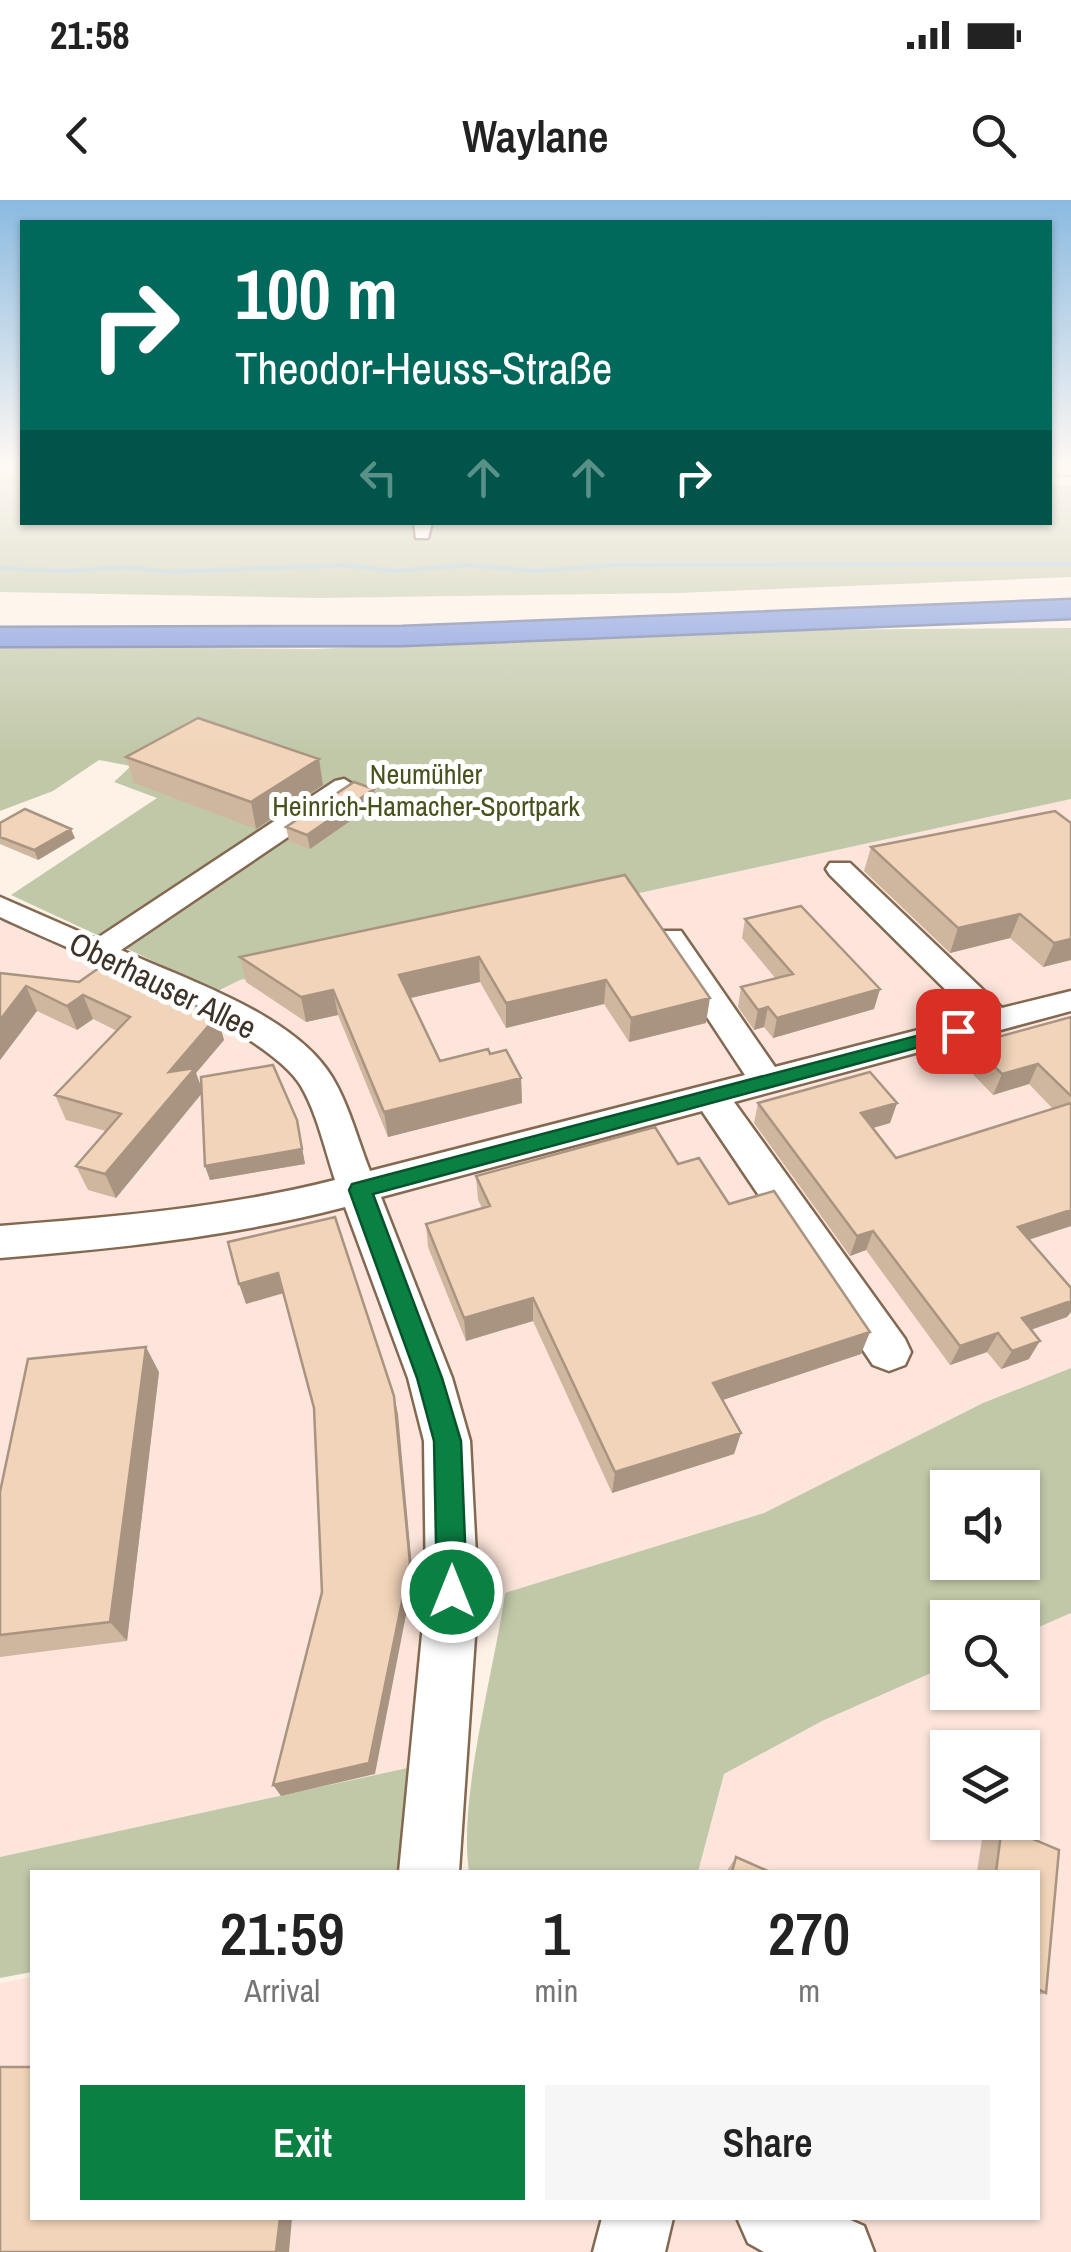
<!DOCTYPE html>
<html lang="en">
<head>
<meta charset="utf-8">
<style>
	:root { --surface:#fff; --page:#f6f6f6; --text:#222; --muted:#767676; --accent:#0b8043 }
	body { margin:0; font-family:"Archivo Narrow",sans-serif; background:var(--page); color:var(--text); height:100vh; display:flex; flex-direction:column; font-size:38px; white-space:nowrap }
	* { box-sizing:border-box; margin:0 }
	p { font-size:32px; color:var(--muted) }
	.icon { flex:none; width:55px; height:55px; fill:none; stroke:currentColor; stroke-width:2; stroke-linecap:round; stroke-linejoin:round }
	.map { position:relative; flex:1; overflow:hidden }
	.panel { position:absolute; left:30px; top:1670px; width:1010px; height:350px; display:flex; flex-direction:column; background:var(--surface); border-radius:0px; box-shadow:0 2px 8px #0004 }
	.panel>* { flex:none }
	.banner { position:absolute; left:20px; top:20px; width:1032px; height:305px; border-radius:0px; box-shadow:0 2px 8px #0004; background:#00695c; color:#fff; overflow:hidden }
	.controls { position:absolute; left:930px; top:1270px; display:grid; gap:20px }
	.controls a { display:grid; place-items:center; width:110px; height:110px; border-radius:0px; background:var(--surface); box-shadow:0 2px 8px #0004; font-size:50px }
	.pin { position:absolute; display:grid; place-items:center; width:85px; height:85px; color:#fff; margin:-42px; border-radius:20px; box-shadow:0 5px 15px #0006 }
	.me { position:absolute; width:110px; margin:-55px; rotate:0deg; stroke-linejoin:round; filter:drop-shadow(0 0 8px #0008) }
	.turn { display:flex; align-items:center; gap:35px; height:210px; padding:0 50px; font-size:45px }
	.turn .icon { width:130px; height:130px; stroke-width:2.5 }
	.turn b { display:block; font-size:70px; line-height:85px }
	.lanes { display:flex; align-items:center; height:95px; padding:0 50px; background:#0003; justify-content:center; gap:50px; direction:ltr }
	.lanes .off { opacity:.35 }
	.eta { display:flex; justify-content:space-evenly; align-items:center; height:170px; text-align:center }
	.eta b { font-size:60px; font-weight:600; line-height:70px }
	.action { display:flex; gap:20px; margin-top:auto; padding:20px 50px }
	.action a { flex:1; height:115px; border-radius:0px; background:var(--accent); color:#fff; font-size:40px; font-weight:600; line-height:115px; text-align:center }
	.action a+a { background:var(--page); color:var(--text) }
	.status { display:flex; justify-content:space-between; align-items:center; height:70px; padding:0 50px; background:var(--surface); direction:ltr }
	.status svg { height:28px; fill:currentColor }
	header { display:flex; justify-content:space-between; align-items:center; height:130px; padding:0 50px; background:var(--surface); font-size:45px; font-weight:600 }
	.map>svg:first-child { display:block }
	.industrial { fill:#fde5db; fill-rule:evenodd }
	.green { fill:#c1c8a8; fill-rule:evenodd }
	.lines { fill:none; stroke-linecap:round; stroke-linejoin:round }
	.stream { stroke:#9ec4d3; stroke-width:4 }
	.minor-casing { stroke:#836951; stroke-width:5 }
	.highway-casing { stroke:#63719e; stroke-width:5 }
	.minor { fill:#fff; fill-rule:evenodd }
	.highway { fill:#7793dd; fill-rule:evenodd }
	.wall { fill:#cfb69f }
	.shaded-wall { fill:#a99482 }
	.building { fill:#f1d4b9; stroke:#a99482; stroke-width:2.5 }
	.route { fill:#0b8043; stroke:#07532c; stroke-width:2.5 }
	.labels { text-anchor:middle; dominant-baseline:central; stroke-width:10; stroke-linejoin:round; paint-order:stroke }
	.far-park-label { font-size:28px; fill:#4a511d; stroke:#fff }
	.street-label { font-size:32px; fill:#3e3328; stroke:#fff }
</style>
</head>
<body>
<div class="status"><b>21:58</b><svg viewBox="0 0 49 12"><path d="M0 12V9h3v3zM5 12V6h3v6zM10 12V3h3v9zM15 12V0h3v12zM26 1h20v11H26zM47 4h2v5h-2z"/></svg></div>
<header><svg class="icon" aria-label="back" viewBox="0 0 24 24"><path d="M15 5l-7 7 7 7"/></svg>Waylane<svg class="icon" aria-label="search" viewBox="0 0 24 24"><circle cx="10" cy="10" r="6"/><path d="M15 15l6 6"/></svg></header>
<div class="map">
<svg width="1071" height="2052" viewBox="0 0 1071 2052">
	<rect width="100%" height="100%" fill="#fef2e7"/>
	<path class="industrial" d="M1071 599V1168L983 1203 764 1313 505 1393 423 1402 412 1567 0 1657V716L193 808 240 780Z
		M1071 1413V2052H0V1783L32 1777V2018H1038V1672H698L724 1574 822 1521 947 1466 948 1492H1022L1023 1434ZM948 1548H1022V1622H948Z"/>
	<path class="green" d="M0 267H22V322H1050V285L1071 286V377L679 393 318 398 0 392Z
		M1071 428V599L240 780 218 791 11 695 157 598 114 582 131 566 99 560 53 591 0 611V446L315 449 766 430Z
		M1071 1168V1413L1023 1434 1022 1418H948L947 1466 822 1521 724 1574 698 1672H469C458 1598 494 1472 505 1393L764 1313 983 1203ZM948 1288H1022V1362H948Z
		M412 1567 401 1672H32V1772L0 1778V1657Z"/>
	<g class="lines">
		<path class="stream" d="M0 368 64 371 128 367 169 372 344 365 395 371 467 365 536 371 615 365 1071 364"/>
		<g class="minor-casing">
			<path id="minor" d="M1050 267H1071V275L1050 273Z
				M414 322H432L428 338H416Z
				M344 579 357 587 353 593 121 750C186 780 294 814 332 877 349 905 358 941 370 971L745 875 655 738 659 731H681L775 867 972 816 830 675 826 669 830 663H850L1002 808 1071 791V811L734 902 905 1139 911 1152 905 1165 889 1171 873 1165 702 911 381 997 452 1178 470 1241 478 1393 459 1672H399L426 1393 424 1241 408 1178 345 1007C231 1037 118 1048 0 1058V1026C114 1017 225 1008 335 980 325 950 317 913 301 886 267 828 67 749 0 717V697L96 739 335 581Z
				M602 2018H673L665 2052H593Z
				M737 2018H846L864 2026 874 2052H764L748 2043Z"/>
		</g>
		<g class="highway-casing">
			<path id="highway" d="M1071 400V418L402 445 0 446V428L402 427Z"/>
		</g>
		<use href="#minor" class="minor"/>
		<use href="#highway" class="highway"/>
	</g>
	<path class="wall" d="M1050 267H1064L1060 278 1050 277Z
		M126 557 323 585 256 629 134 583Z
		M374 589 376 603 310 649 289 641 286 627Z
		M0 623 75 638 38 660 0 644Z
		M1071 623V760L1043 767 1010 738 950 753 864 671 871 647Z
		M625 675 706 823 629 842 604 804 506 828 480 782 410 798 440 861 490 854 521 878 522 903 388 937 338 815 306 822 246 782 240 757Z
		M745 719 880 789 874 809 773 838 764 827 754 830 738 807 741 787 776 779 742 738Z
		M0 773 217 816 224 840 196 873 201 887 297 920 305 964 210 980 205 966 201 893 116 998 88 990 76 966 106 931 66 920 55 895 117 831 93 819 77 830 37 811 0 860Z
		M1071 817V1026L1029 1040 1067 1117 1031 1129 1029 1159 1001 1169 987 1152 950 1165 866 1050 850 1056 754 923 758 903H897L890 923 873 928 896 958 1053 909 1029 884 993 895 964 865 972 844Z
		M678 964 729 1004 861 1154 722 1200 741 1233 734 1254 612 1293 533 1121 466 1141 428 1047 426 1024 482 1008 478 1000 476 976Z
		M159 1172 127 1441 0 1457V1292Z
		M1002 1626 1059 1650 1046 1793 1038 1795V1672H977L982 1639Z
		M736 1657 770 1672H726Z"/>
	<path class="shaded-wall" d="M319 559 323 585 256 629 251 602Z
		M374 589 376 603 310 649 307 635Z
		M71 629 75 638 38 660 34 650Z
		M1020 714 1010 738 950 753 958 728Z
		M1071 739V760L1043 767 1054 743Z
		M479 757 480 782 402 800 399 775Z
		M606 780 604 804 506 828V803Z
		M26 786 37 811 0 860V820Z
		M880 789 874 809 773 838 777 818Z
		M333 790 338 815 306 822 301 797Z
		M83 795 93 819 77 830 67 806Z
		M710 798 706 823 629 842 631 818Z
		M768 807 764 827 754 830 758 810Z
		M217 816 224 840 196 873 203 892 116 998 105 974 169 872Z
		M1038 864 1029 884 993 895 1002 874Z
		M521 878 522 903 388 937 384 912Z
		M897 903 890 923 855 933 861 913Z
		M297 920 305 964 210 980 205 966Z
		M1071 1010V1026L1008 1046 1018 1027Z
		M873 1031 866 1050 850 1056 857 1036Z
		M278 1073 284 1093 246 1104 239 1084Z
		M533 1098V1121L466 1141 464 1118Z
		M1071 1101V1112L1067 1117 1011 1137 1022 1118Z
		M870 1132 861 1154 708 1205 713 1183Z
		M998 1133 987 1152 950 1165 960 1146Z
		M1040 1141 1029 1159 1001 1169 1012 1151Z
		M146 1147 159 1172 127 1441 110 1422Z
		M394 1196 398 1214 413 1379 375 1574 281 1596 273 1585Z
		M741 1233 734 1254 612 1293 615 1272Z
		M280 2018H292L289 2052H276Z"/>
	<path class="building" d="M198 518 319 559 251 602 126 557Z
		M354 582 374 589 307 635 286 627Z
		M25 609 71 629 34 650 0 637V623Z
		M1055 611 1071 623V739L1054 743 1020 714 958 728 871 647Z
		M625 675 710 798 631 818 606 780 506 803 479 757 399 775 440 861 488 849 490 854 506 850 521 878 384 912 333 790 301 797 240 757Z
		M801 706 880 789 777 818 768 807 758 810 741 787 793 774 745 719Z
		M106 763 217 816 169 872 195 868 105 974 76 966 121 914 55 895 130 817 83 795 67 806 26 786 0 820V773L79 782Z
		M1071 817V896L1038 864 1002 874 972 844Z
		M273 865 297 920 302 949 205 966 201 877Z
		M870 872 897 903 861 913 896 958 1071 903V1010L1018 1027 1071 1088V1101L1022 1118 1040 1141 1012 1151 998 1133 960 1146 873 1031 857 1036 758 903Z
		M655 927 678 964 699 958 729 1004 774 991 870 1132 713 1183 741 1233 615 1272 533 1098 464 1118 426 1024 490 1006 476 976Z
		M335 1017 394 1196 410 1363 369 1563 273 1585 322 1392 314 1208 278 1073 239 1084 228 1042Z
		M146 1147 110 1422 0 1435V1292L28 1159Z
		M1002 1626 1059 1650 1046 1793 1038 1789V1672H996Z
		M736 1657 770 1672H732Z
		M32 1862V2018H280L276 2052H0V1867H31Z"/>
	<linearGradient id="sky" x2="0" y2="1"><stop stop-color="#8abae0"/><stop offset="0.48" stop-color="#fff9f4"/><stop offset="1" stop-color="#fff9f4" stop-opacity="0"/></linearGradient>
	<rect width="1071" height="554" fill="url(#sky)"/>
	<path class="route" d="M958 825 967 831 964 835 373 994 442 1178 461 1241 467 1392 462 1403 452 1407 442 1403 437 1392 434 1241 417 1178 349 990 352 984Z"/>
	<g class="labels">
		<g class="far-park-label">
			<text x="426" y="574">Neumühler<tspan x="426" dy="32">Heinrich-Hamacher-Sportpark</tspan></text>
		</g>
		<g class="street-label">
			<text transform="translate(163 785) rotate(26)">Oberhauser Allee</text>
		</g>
	</g>
</svg>
<div class="controls">
<a><svg class="icon" aria-label="sound" viewBox="0 0 24 24"><path d="M4 9h4l5-4v14l-5-4H4zM17 9q2 3 0 6"/></svg></a>
<a><svg class="icon" aria-label="search" viewBox="0 0 24 24"><circle cx="10" cy="10" r="6"/><path d="M15 15l6 6"/></svg></a>
<a><svg class="icon" aria-label="layers" viewBox="0 0 24 24"><path d="M12 4l9 5-9 5-9-5zM3 14l9 5 9-5"/></svg></a>
</div>
<div class="pin" style="left:958px;top:831px;background:#d93025"><svg class="icon" aria-label="arrive" viewBox="0 0 24 24"><path d="M6 21V4h12l-3 4 3 4H6"/></svg></div>
<svg class="me" style="left:452px;top:1392px" viewBox="-20 -20 40 40"><circle r="17" fill="#0b8043" stroke="#fff" stroke-width="3"/><path d="M0-11L8 9 0 5-8 9z" fill="#fff"/></svg>
<div class="banner">
<div class="turn"><svg class="icon" aria-label="right" viewBox="0 0 24 24"><path d="M7 20v-9h11M14 6l5 5-5 5"/></svg><div><b>100 m</b>Theodor-Heuss-Straße</div></div>
<div class="lanes"><svg class="icon off" aria-label="left" viewBox="0 0 24 24"><path d="M17 20v-9H6M10 6l-5 5 5 5"/></svg><svg class="icon off" aria-label="ahead" viewBox="0 0 24 24"><path d="M12 20V5M6 11l6-6 6 6"/></svg><svg class="icon off" aria-label="ahead" viewBox="0 0 24 24"><path d="M12 20V5M6 11l6-6 6 6"/></svg><svg class="icon" aria-label="right" viewBox="0 0 24 24"><path d="M7 20v-9h11M14 6l5 5-5 5"/></svg></div>
</div>
<section class="panel">
<div class="eta">
<div><b>21:59</b><p>Arrival</p></div>
<div><b>1</b><p>min</p></div>
<div><b>270</b><p>m</p></div>
</div>
<div class="action"><a>Exit</a><a>Share</a></div>
</section>
</div>
</body>
</html>
